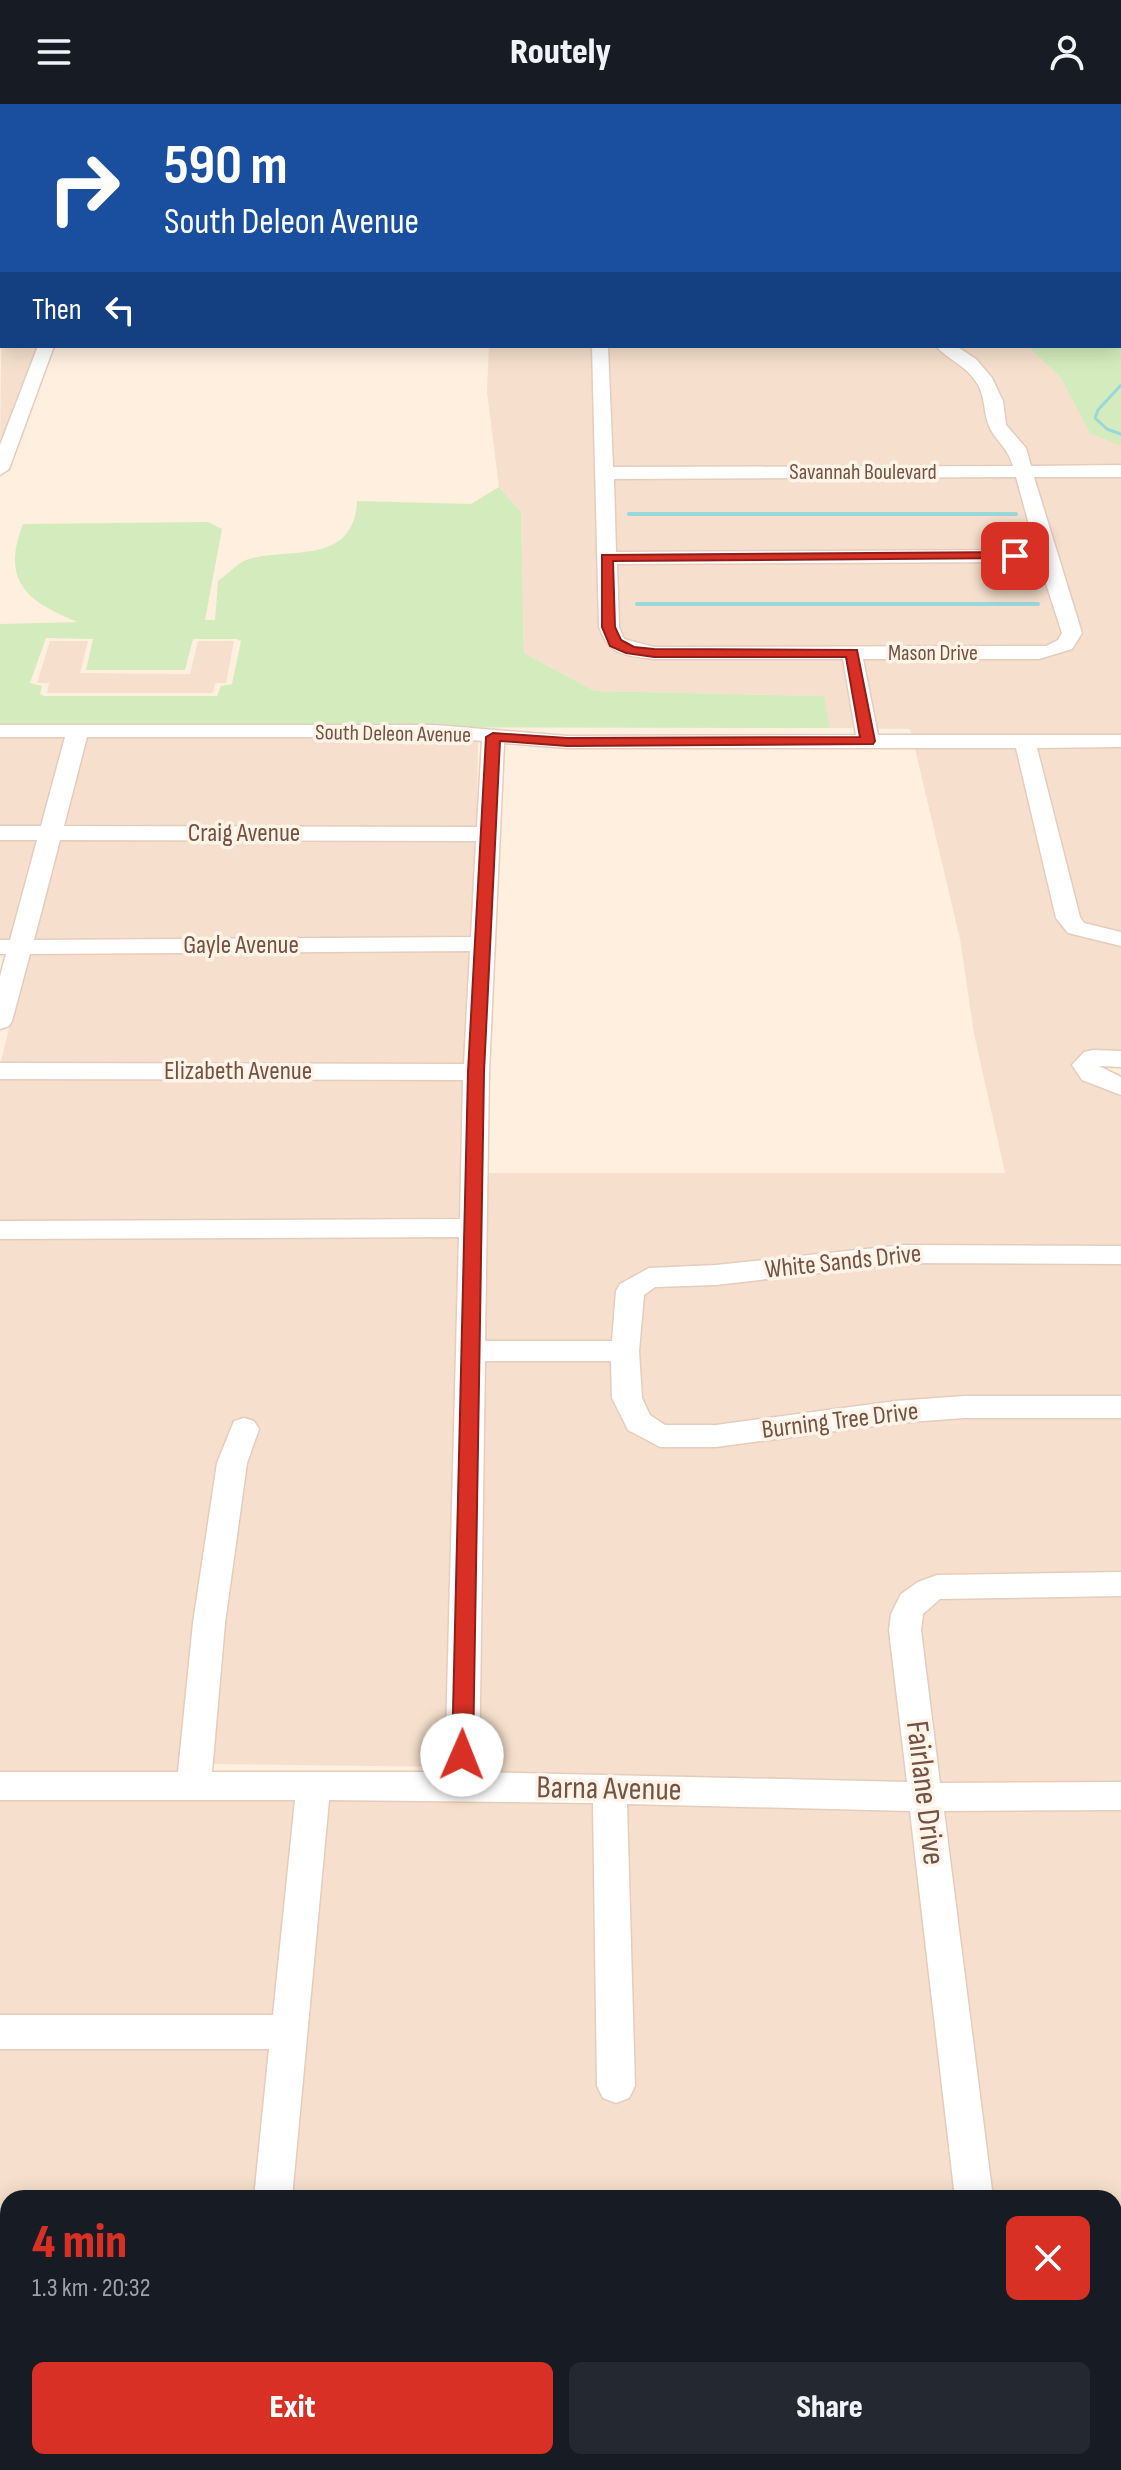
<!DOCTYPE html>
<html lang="en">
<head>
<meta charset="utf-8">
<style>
	:root { --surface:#171b24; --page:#242831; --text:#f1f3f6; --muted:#9ea1a6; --accent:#d93025 }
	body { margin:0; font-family:"Sofia Sans Condensed",sans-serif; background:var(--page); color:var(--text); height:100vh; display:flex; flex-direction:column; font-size:30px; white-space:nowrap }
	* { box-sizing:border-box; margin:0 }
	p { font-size:26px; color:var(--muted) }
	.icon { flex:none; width:44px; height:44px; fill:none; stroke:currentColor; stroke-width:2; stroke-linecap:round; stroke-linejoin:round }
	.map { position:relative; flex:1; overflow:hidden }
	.details { position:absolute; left:0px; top:2086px; width:1122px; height:280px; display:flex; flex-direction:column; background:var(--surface); border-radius:24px 24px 0 0; box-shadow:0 4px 20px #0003 }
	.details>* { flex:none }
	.top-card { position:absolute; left:0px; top:0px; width:1122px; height:244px; box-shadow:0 4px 20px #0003; background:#1a4fa0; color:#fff; overflow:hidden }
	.pin { position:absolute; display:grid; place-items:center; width:68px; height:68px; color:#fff; margin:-34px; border-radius:16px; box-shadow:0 4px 12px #0006 }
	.me { position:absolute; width:88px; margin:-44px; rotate:1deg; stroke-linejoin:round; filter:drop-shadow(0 0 6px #0008) }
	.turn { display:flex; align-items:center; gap:28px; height:168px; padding:0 32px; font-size:36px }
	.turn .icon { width:104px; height:104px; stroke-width:2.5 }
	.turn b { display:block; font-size:56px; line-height:68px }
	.then { display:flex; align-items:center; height:76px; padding:0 32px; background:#0003; gap:16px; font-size:30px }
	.round { display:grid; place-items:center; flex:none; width:84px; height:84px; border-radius:12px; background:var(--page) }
	.headline { display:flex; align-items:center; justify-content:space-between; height:136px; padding:0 32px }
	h1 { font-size:48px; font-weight:800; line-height:60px; color:var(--accent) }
	.cta { display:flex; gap:16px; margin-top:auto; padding:16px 32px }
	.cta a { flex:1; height:92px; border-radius:12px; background:var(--accent); color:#fff; font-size:32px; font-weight:800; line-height:92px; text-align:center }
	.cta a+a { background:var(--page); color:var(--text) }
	header { display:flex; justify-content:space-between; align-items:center; height:104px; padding:0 32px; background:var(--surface); font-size:36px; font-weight:800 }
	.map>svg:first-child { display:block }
	.residential { fill:#f6e0cd }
	.education { fill:#eddcfa }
	.green { fill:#d4ecbd; fill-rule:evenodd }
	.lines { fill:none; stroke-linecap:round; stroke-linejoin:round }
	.stream-far1 { stroke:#98d7db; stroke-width:3 }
	.stream { stroke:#98d7db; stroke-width:4 }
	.minor-casing { stroke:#e5ccbd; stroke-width:3 }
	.major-casing { stroke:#dbd2cf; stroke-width:3 }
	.minor { fill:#fff; fill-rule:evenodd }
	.major { fill:#ffcf95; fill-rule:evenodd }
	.wall { fill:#d4ad9b }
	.building { fill:#f6c9b4; stroke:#ac8d7e; stroke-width:2 }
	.route { fill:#d93025; stroke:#8d1f18; stroke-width:2 }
	.labels { text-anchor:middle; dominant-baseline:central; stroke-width:7; stroke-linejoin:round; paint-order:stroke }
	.far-street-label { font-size:22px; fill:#765245; stroke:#fff4e7 }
	.street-label { font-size:26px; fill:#765245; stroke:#fff4e7 }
	.near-street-label { font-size:32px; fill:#765245; stroke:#fff4e7 }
</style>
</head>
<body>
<header><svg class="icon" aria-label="menu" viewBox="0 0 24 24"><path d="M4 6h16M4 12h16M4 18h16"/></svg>Routely<svg class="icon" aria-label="person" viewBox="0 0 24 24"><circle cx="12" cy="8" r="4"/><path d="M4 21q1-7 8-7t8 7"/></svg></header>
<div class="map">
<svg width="1121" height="2366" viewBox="0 0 1121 2366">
	<rect width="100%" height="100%" fill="#feefdf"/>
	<path class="residential" d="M2 181V242H40L0 346Z
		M489 242H1028L1034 245 1060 273 1090 328 1121 342V633H912L910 625 830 624 823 592 595 587 524 549 521 408 499 383 487 288Z
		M50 537H88L80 569 190 570 198 537H234L226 579H215L213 589H47L49 579H37Z
		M0 631H69L44 725H0Z
		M85 631H433L478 635 477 725H61Z
		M914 641H1018L1059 814 1121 840V950L1085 951 1121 989V1145L649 1167 614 1240H481L484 1069H1005L974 930 960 835Z
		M1034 641H1121V830L1083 821 1077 814Z
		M0 733H41L12 838H0Z
		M58 733 477 734 473 836 31 838Z
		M473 845 467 963 0 961 28 847Z
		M0 972 466 973 463 1118 0 1119Z
		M462 1130 449 1663 208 1660 244 1359 257 1320 236 1317 182 1672H0V1132Z
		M906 1156 1121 1157V1296L714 1324 664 1325 648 1314 638 1293 640 1190 655 1180Z
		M480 1253H614L652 1337 899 1315 1121 1310V1472L908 1486 897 1497 893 1508 912 1683 475 1673Z
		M1121 1489V1683H937L917 1526 925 1499 941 1491Z
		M0 1691H301L275 1917H0Z
		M326 1691 598 1694 603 1993H631L623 1694 914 1702 960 2094H288Z
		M939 1702H1121V2366H0V2315L8 2310V2358H672L673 2361 814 2363 865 2358H1114V2094H989Z
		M0 1939H273L259 2094H8V2279L0 2284Z"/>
	<path class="education" d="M363 0H1018V2H351Z"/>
	<path class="green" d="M1121 203V342L1090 329 1060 273 1028 242H1120Z
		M499 383 521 408 524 549 595 587 824 592 830 624 0 623V520L77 518C29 498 0 479 23 420L208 418 222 425 205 516H215L218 477C227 471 238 458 249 455 291 443 354 462 357 397L471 400ZM46 534 93 535 86 566H185L193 535H237L241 537 232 580 221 582 217 592H44L40 590 42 582 30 579Z"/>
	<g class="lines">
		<path class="stream-far1" d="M1121 281 1098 306 1095 314 1107 325 1121 330"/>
		<path class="stream" d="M629 410H1016
			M637 500H1038"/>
		<g class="minor-casing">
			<path id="minor" d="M484 0H500L501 2H485Z
				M1074 0H1088L1089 2H1075Z
				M1120 57H1121V65H1120Z
				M0 70H2V80H0Z
				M2 123V133L0 134V124Z
				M38 242H54L9 365 0 371V341Z
				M592 242H608L613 363 1013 362C1007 342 998 340 990 324 983 311 986 294 978 281 968 262 949 257 936 242H956L976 255 992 274 1003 297 1006 321 1026 344 1031 362 1121 361V373H1034L1082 529 1072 545 1039 555H863L878 631H1121V643L1037 644 1080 813 1084 819 1121 828V842L1068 829 1056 814 1016 644H567L504 639 489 968 485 1237H612L616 1187 620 1180 649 1164 716 1161 904 1141 1121 1142V1160L904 1159 716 1181 655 1183 644 1191 639 1247 642 1294 650 1311 665 1321H716L896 1297 964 1292H1121V1314H964L896 1319 716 1343H660L628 1326 612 1294 611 1257H485L479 1668 907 1678 889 1526 891 1510 901 1490 918 1478 937 1471 1121 1468V1492L940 1495 923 1510 921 1526 940 1679 1121 1678V1706L944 1707 993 2094H955L910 1707 627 1700 635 1982 629 1994 616 1999 603 1994 597 1982 593 1699 329 1696 292 2094H254L269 1945H0V1911H273L295 1696H0V1668H178L193 1519 217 1359 234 1317 244 1314 254 1317 259 1325 247 1359 225 1519 212 1668H445L459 1133 0 1135V1117L460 1115 463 976 0 975V959L464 960 470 847 30 850 12 917 9 922 0 925V872L6 850H0V836H10L37 736H0V722H41L65 633H0V621H435L567 632 856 631 843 555H654C625 551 610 553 599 523ZM1016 373 1036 446 616 448 614 375ZM1039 458 1062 529 1058 536 1046 542 654 543 624 535 619 523 617 460ZM87 633H435L482 637 477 723 64 722ZM60 736 476 737 471 833 34 836Z
				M1093 946 1121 947V963L1099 962 1121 973V991L1082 976 1072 961 1084 948Z
				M8 2274V2316L0 2320V2278Z"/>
		</g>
		<g class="major-casing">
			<path id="major" d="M100 0H130L98 2Z
				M146 0H175L144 2Z
				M0 19H2V29H0Z"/>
		</g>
		<use href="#minor" class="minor"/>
		<use href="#major" class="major"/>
	</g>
	<path class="wall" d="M685 0H731V2H685Z
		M741 0H795V2H742Z"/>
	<path class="building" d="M605 0H660V2H605Z
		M804 0H844V2H804Z"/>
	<path class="route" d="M1015 448 1022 452 1020 454 613 457 615 523 621 536 634 543 654 545 857 546 875 637 873 640 567 642 500 637 484 968 473 1651 470 1657 462 1660 455 1657 452 1651 468 968 486 633 493 629 567 634 860 633 846 553H654L626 549 610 542 602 523V451Z"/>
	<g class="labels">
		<g class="far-street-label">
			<text x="863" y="368">Savannah Boulevard</text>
			<text x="933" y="549">Mason Drive</text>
			<text transform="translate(393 630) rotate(1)">South Deleon Avenue</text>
		</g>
		<g class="street-label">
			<text x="244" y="729">Craig Avenue</text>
			<text x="241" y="841">Gayle Avenue</text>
			<text x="238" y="967">Elizabeth Avenue</text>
			<text transform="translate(843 1158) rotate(-6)">White Sands Drive</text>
			<text transform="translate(840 1317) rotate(-7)">Burning Tree Drive</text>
		</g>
		<g class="near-street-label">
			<text transform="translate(609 1685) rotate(1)">Barna Avenue</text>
			<text transform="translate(925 1689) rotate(83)">Fairlane Drive</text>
		</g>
	</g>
</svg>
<div class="pin" style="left:1015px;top:452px;background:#d93025"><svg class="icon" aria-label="arrive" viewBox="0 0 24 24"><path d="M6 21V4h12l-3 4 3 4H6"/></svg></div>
<svg class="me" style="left:462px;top:1651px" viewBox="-20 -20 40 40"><circle r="19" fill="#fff"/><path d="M0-13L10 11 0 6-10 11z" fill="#d93025"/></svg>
<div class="top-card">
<div class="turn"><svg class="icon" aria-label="right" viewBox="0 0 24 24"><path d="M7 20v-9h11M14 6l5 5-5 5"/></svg><div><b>590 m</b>South Deleon Avenue</div></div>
<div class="then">Then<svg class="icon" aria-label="left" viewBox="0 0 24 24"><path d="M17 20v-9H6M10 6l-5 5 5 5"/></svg></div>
</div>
<section class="details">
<div class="headline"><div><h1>4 min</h1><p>1.3 km · 20:32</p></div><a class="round" style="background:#d93025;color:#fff"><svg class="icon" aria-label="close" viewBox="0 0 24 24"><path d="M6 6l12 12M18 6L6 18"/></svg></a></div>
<div class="cta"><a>Exit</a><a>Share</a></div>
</section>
</div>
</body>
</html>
